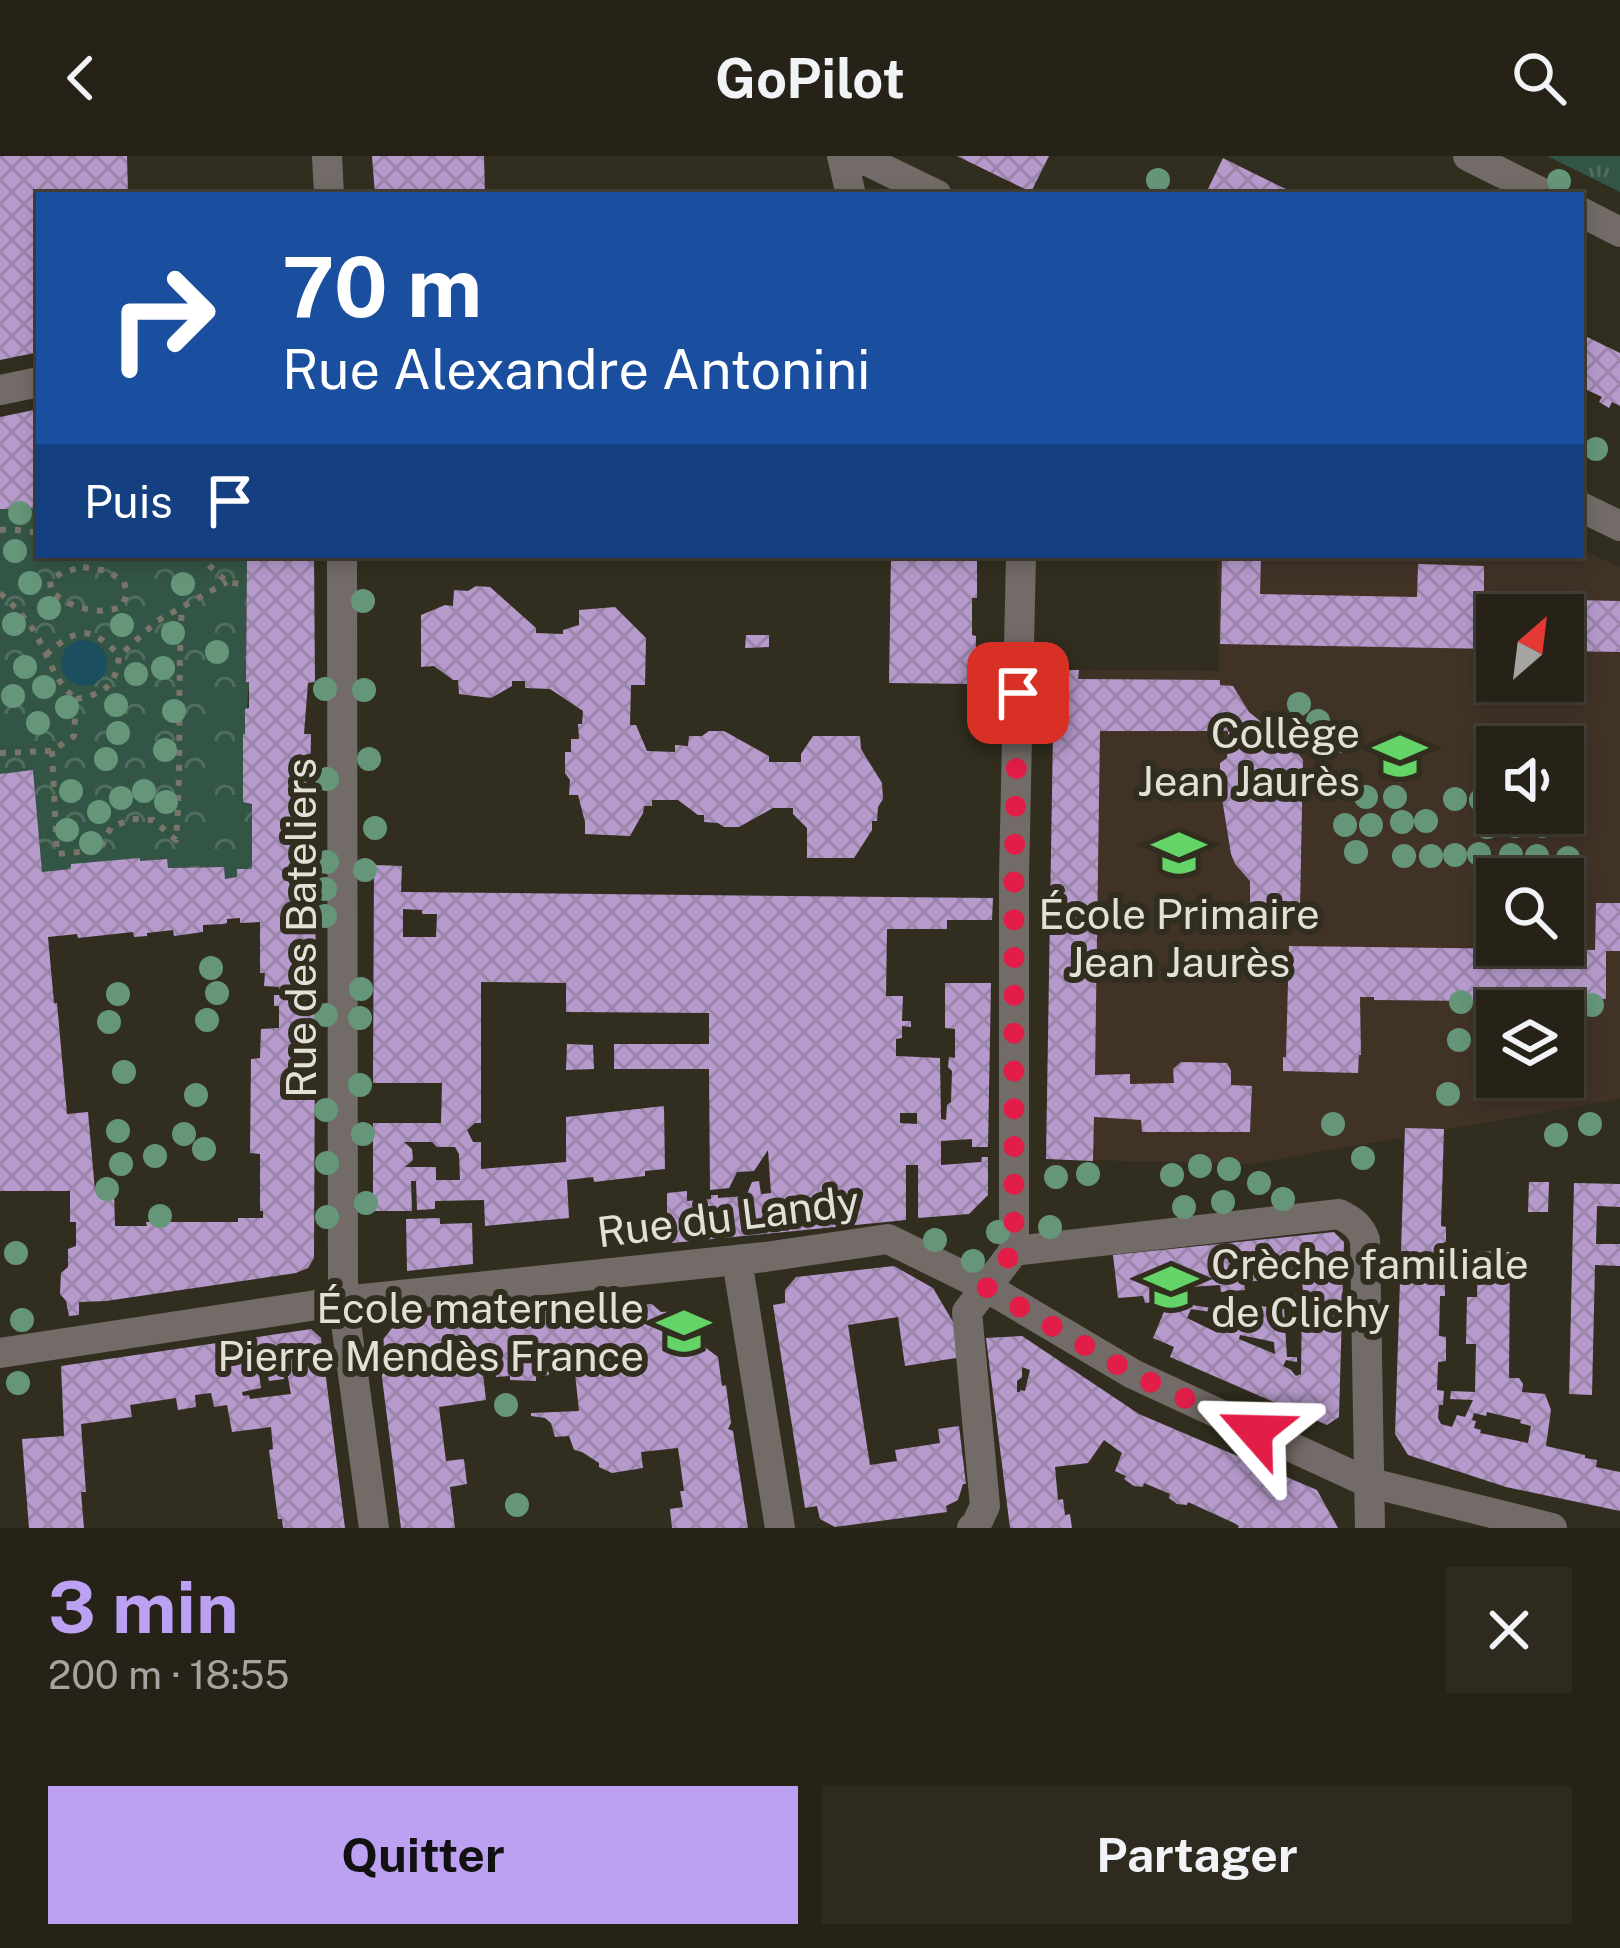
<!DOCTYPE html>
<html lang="fr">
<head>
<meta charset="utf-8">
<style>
	:root { --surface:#262217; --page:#2e2a20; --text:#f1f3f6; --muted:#a4a4a1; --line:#423f36; --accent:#bca0f2 }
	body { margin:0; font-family:"Public Sans",sans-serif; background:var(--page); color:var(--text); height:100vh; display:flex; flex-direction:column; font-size:45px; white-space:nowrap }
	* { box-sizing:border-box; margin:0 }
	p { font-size:39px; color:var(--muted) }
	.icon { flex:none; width:66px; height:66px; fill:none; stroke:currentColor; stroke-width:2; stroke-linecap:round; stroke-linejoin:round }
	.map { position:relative; height:1372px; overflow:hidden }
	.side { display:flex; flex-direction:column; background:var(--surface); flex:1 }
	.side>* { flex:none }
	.banner { position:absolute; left:36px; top:36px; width:1548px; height:366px; border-radius:0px; box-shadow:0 6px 18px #0003,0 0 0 3px var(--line); background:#1a4fa0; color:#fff; overflow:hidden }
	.needle { width:78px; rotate:28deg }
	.controls { position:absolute; left:1476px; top:438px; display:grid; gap:24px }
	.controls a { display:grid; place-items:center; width:108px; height:108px; border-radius:0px; background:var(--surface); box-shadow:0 6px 18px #0003,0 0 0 3px var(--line); font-size:60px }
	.pin { position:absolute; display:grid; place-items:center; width:102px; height:102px; color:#fff; margin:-51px; border-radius:24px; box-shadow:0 6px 18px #0006 }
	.me { position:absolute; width:132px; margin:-66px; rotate:295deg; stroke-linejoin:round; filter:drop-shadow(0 0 9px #0008) }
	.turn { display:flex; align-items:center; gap:42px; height:252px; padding:0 48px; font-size:54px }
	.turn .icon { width:156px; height:156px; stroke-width:2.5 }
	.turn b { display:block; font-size:84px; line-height:102px }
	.then { display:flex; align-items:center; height:114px; padding:0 48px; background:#0003; gap:24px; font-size:45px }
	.round { display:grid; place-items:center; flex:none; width:126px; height:126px; border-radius:0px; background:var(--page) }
	.headline { display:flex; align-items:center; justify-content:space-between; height:204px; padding:0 48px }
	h1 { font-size:72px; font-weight:700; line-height:90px; color:var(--accent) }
	.cta { display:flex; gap:24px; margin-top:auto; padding:24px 48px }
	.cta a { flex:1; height:138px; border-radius:0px; background:var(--accent); color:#111; font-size:48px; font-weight:700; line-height:138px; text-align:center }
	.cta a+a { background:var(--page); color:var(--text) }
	header { display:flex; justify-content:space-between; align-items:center; height:156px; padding:0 48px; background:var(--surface); font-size:54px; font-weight:700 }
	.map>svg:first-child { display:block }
	.education { fill:#413226; fill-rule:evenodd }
	.grass { fill:url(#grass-tufts) }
	.forest { fill:url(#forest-crowns) }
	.water { fill:#1b4f60 }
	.building { fill:url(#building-cross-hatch); fill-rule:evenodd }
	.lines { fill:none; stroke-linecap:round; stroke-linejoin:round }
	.path { stroke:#797568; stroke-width:6; stroke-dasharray:6 9; stroke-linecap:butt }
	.minor { stroke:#736b67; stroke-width:30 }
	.tree { fill:#659679 }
	.route { stroke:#e11d48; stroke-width:21; stroke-dasharray:0 37.8 }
	.labels { text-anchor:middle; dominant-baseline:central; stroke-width:12; stroke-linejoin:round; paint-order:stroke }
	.poi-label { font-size:42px; fill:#e3e1d7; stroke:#322e1f; text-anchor:end }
	.street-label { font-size:42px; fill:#e3e1d7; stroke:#322e1f }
</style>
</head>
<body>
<header><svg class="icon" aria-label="back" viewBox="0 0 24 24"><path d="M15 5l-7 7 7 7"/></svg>GoPilot<svg class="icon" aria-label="search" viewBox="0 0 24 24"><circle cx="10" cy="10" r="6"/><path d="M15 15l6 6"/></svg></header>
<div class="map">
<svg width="1620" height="1372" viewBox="0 0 1620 1372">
	<defs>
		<pattern id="grass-tufts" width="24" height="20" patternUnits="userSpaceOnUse" patternTransform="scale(3)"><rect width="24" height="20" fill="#335546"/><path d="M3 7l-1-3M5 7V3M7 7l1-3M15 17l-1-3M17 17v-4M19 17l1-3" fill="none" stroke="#506d60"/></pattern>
		<pattern id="forest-crowns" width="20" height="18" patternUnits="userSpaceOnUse" patternTransform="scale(3)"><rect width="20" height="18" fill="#335546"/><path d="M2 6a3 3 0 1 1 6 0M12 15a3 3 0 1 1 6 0" fill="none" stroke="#506d60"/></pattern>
		<pattern id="building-cross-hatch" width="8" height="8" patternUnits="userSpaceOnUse" patternTransform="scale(3)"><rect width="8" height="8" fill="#b69acc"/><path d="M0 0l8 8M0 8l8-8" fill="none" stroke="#9a84a9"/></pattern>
	</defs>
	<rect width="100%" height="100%" fill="#322e1f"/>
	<path class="education" d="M1581 393 1620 411V943L1251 1008 1046 1003 1054 514 1219 515 1217 399H1581ZM1497 459H1563V525H1497ZM1497 591H1563V657H1497ZM1497 723H1563V789H1497ZM1497 855H1563V921H1497Z"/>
	<path class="grass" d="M1547 0H1620V36Z"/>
	<path class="forest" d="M39 352V399H247L246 525 249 526 245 578 243 579V645L252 649V713H238L237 721 225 723 223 711 168 712 166 703 140 705 139 703 72 708 71 713 42 716 33 615 0 618V353Z"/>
	<path class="water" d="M61 507a23 23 0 1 1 46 0a23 23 0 1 1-46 0Z"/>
	<path class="building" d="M0 0H127L128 39H39V196L0 204Z
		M372 0H484L485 39H375Z
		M957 0H1049L1031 36Z
		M1223 2 1251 16 1298 39H1205Z
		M1581 178 1620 197V250L1612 246 1609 252 1599 246 1602 241 1581 231Z
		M39 253V352L0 353V261Z
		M247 399H314L315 526 308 527 304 578H311L309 674H316L314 1102 308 1112 296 1117 106 1145 79 1146V1159L69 1160 66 1145 60 1138 61 1117 68 1111V1093L76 1090V1066H70V1035H0V618L33 614 42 716 71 713V708L140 702V705L167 703 168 712 224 711 225 723 237 721V713H252V648L243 646V578H245V553L249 552V526H246ZM240 762V767L260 766V817H265L264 830 279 831V839H274V850H279V872L261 873 260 902 251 903 250 997 260 998V1055H263V1062H238V1066H146L147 1070H115L114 1035H95L88 956 67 958 57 847H54L48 781 77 778 78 782 133 776 134 781 147 780V777L173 774 174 780 203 776V769L223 768 227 767V763Z
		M891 399H977V442H972V479L976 480 975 528 889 527Z
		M1222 399H1261L1260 438 1417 441 1418 408 1484 410V442L1620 445V496L1563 495V459H1497V493L1220 488Z
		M476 430 490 431 536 472V477L563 478V474L579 469V454L615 451 646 482 645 529H631L630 569H636L647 595 675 596V589L688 590 689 580H702L709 575H724L769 600V606H801V598L813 580H860L861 593 882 627 883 643 878 651 877 665H872V674L854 702H807V672L793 658V652H773L739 671H724L718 667 704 666V659H698L678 644H652V650H644L643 657 630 680 585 678V666L578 639H569L570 624 565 617V596H571V583H579L578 568H582L583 555 550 533 525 532V525H512V530L491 542 459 538 458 524H453L434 510 421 511V459L445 449 453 450 454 434 468 435Z
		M746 479H769V491L745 492Z
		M1054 514H1079L1078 523 1220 524V529L1233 530 1249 556 1293 591 1303 604 1300 751 1250 750V725L1235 708 1231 698 1220 630V607L1227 602 1228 575H1100L1095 919 1130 918V928L1174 927 1173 913 1181 906 1227 907 1231 915V929L1252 930 1250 976H1142L1141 964 1094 961 1093 1005 1046 1003Z
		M374 709 402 710 401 736 993 742 992 764H947V773H887L886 840H903L902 865H911V871L902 870V882L896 883V900L940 902 941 963 946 964 947 949 951 946 952 915 948 911 949 901 955 902V873L945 872V827H991L988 991H972V983L941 985V1009L981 1006 982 1001H988V1039L969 1058 918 1062V1009H906V1064L662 1088 660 1062 667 1061V1037L687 1035V1045L711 1043V1039H718V1042L746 1040 752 1026 759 1025 761 1038 771 1037 768 994 754 1015 737 1016 729 1032 710 1034 709 913H614V888H709V857L566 856V827L481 826V967H475L467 974 473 986H481V1013L566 1006V961L664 950 665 1013 645 1015V1020L594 1026 593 1021 567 1024 569 1062 485 1070 484 1044 435 1045V1053L417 1054 416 1025H411L412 1055H373V967H441L442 927H373ZM403 753 422 754V758H437L436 781H403ZM900 957H917V968L900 967ZM404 986H432L437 991H455L459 998 460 1024H436V1011H405L413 1004 412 993Z
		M1596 747H1620V795H1606V843L1590 844V846L1374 844V841H1360L1361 899H1359L1358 917 1283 915V901H1286L1289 790 1595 794Z
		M567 888 593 889 594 913 566 914Z
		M1405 972 1444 973 1441 1070 1446 1071V1086H1444L1445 1140H1440L1439 1180 1446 1181V1205L1438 1206 1437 1234 1444 1235 1443 1249H1439L1438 1262 1441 1268 1452 1271 1457 1259 1465 1261 1473 1244 1450 1243 1451 1235 1475 1236 1476 1188H1466L1467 1141H1477L1478 1095 1510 1096 1509 1222H1519L1523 1228 1522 1236 1545 1238 1551 1254 1546 1290 1585 1299V1302L1597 1304 1596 1311 1620 1316V1355L1506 1331 1408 1299 1395 1278ZM1487 1256 1521 1264 1520 1267 1531 1270 1528 1287 1480 1277 1481 1274 1474 1272 1476 1265 1472 1264 1474 1257 1486 1260Z
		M1529 1026H1549L1548 1056H1528Z
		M1574 1027 1620 1028V1051L1597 1050 1596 1088H1620V1110L1595 1109 1592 1239 1569 1238Z
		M440 1062V1068L472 1067 473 1108 407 1115 406 1063Z
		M1334 1076 1344 1086 1339 1261 1327 1269 1170 1201 1174 1191 1153 1182 1168 1146 1145 1147 1143 1140 1118 1142 1113 1099ZM1302 1121 1303 1138H1278V1142L1302 1143 1301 1218 1296 1220 1291 1214 1283 1210 1286 1204 1297 1206V1201H1287L1284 1153 1237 1147 1236 1156 1228 1154 1218 1177 1187 1162 1191 1153 1217 1157 1218 1153 1192 1149 1191 1131 1220 1129 1221 1136 1245 1134 1244 1126ZM1240 1179 1274 1186 1275 1198 1239 1183Z
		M894 1110 933 1132 956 1171V1202L905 1210 898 1161 848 1169 870 1309 897 1305 895 1294 940 1287 938 1273 959 1270 966 1328H963L958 1344 946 1350 947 1356 835 1371 820 1363 817 1350 805 1352 773 1149 785 1147V1134L796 1121Z
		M624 1147V1151L652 1148 661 1156 685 1155 694 1158 702 1169 706 1192 718 1201 722 1230 726 1229 731 1267 728 1273 733 1275 748 1372H672L670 1353 683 1351 680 1335H684L678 1292 641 1296 643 1312 612 1317 599 1311V1307L582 1296 574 1294 569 1280 555 1281 551 1267 545 1262 531 1260V1257L579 1255 574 1208 562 1209V1214L549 1215V1219L536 1221V1225L510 1224V1220L496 1221V1217L483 1218 486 1244 439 1251 446 1305 464 1303 467 1328 450 1331 455 1372H401L378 1190 400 1162 447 1158 453 1163 476 1160 477 1165 504 1163 503 1158 552 1153 559 1158 582 1156 586 1150Z
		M311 1173 321 1182 345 1372H283L282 1363H278L269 1294 273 1293 271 1271 232 1276 227 1249 214 1251 211 1237 195 1239 196 1251 178 1254 176 1242 130 1249 132 1261 81 1268 86 1336H81L84 1372H29L22 1283 64 1280 61 1210ZM265 1209 269 1225 284 1223 282 1211H286L291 1238 250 1243 249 1239 243 1240 242 1236 261 1232 258 1210Z
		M1022 1180 1139 1258 1317 1334 1338 1372H1238L1239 1370 1234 1367 1188 1346 1187 1349 1177 1348 1169 1342 1170 1338 1144 1327 1143 1331 1134 1330 1124 1323 1126 1320 1115 1315 1122 1297 1104 1284 1088 1307 1055 1311 1058 1344 1063 1343 1065 1359 1070 1358 1072 1372H1010L986 1182ZM1022 1211 1030 1214 1025 1235 1020 1234V1236H1017V1225L1022 1221Z"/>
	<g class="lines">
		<path class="path" d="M0 374 11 373 39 377
			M198 399 227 426 246 429
			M83 411 108 415 124 426 127 438 122 450C100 461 68 451 51 435L50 424 63 416Z
			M0 437C13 449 24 460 34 475 48 498 54 526 76 543
			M46 499C75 472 92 468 119 500
			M76 543C104 538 116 530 119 500L157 465 227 426
			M52 595 57 698 100 694 111 671 132 663 153 664 176 684C182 607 177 529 182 452
			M0 597 52 595 74 580 76 543"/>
		<path class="minor" d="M327 0 329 39
			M842 0 851 39
			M857 0 937 39
			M1468 0 1546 39
			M1581 56 1620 76
			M0 234 39 226
			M1581 351 1620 370
			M342 399 343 1145 374 1372
			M1014 1095V720L1021 399
			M1014 1095 1339 1058C1353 1065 1360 1070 1365 1084L1370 1372
			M737 1104 780 1372
			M0 1197 343 1145 765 1101 888 1083 986 1131 1133 1218 1367 1326 1552 1372
			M972 1372 976 1369 985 1350 967 1156 1014 1095"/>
	</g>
	<g class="tree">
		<circle cx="1158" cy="24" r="12"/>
		<circle cx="1559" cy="25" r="12"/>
		<circle cx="1596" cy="293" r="12"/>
		<circle cx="20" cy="357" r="12"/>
		<circle cx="15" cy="395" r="12"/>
		<circle cx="30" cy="427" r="12"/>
		<circle cx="183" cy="428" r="12"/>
		<circle cx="363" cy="445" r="12"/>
		<circle cx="49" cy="452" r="12"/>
		<circle cx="14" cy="468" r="12"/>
		<circle cx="122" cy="469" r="12"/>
		<circle cx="173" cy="477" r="12"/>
		<circle cx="217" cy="496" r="12"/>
		<circle cx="25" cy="511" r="12"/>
		<circle cx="163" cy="512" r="12"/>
		<circle cx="136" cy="518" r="12"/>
		<circle cx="44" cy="531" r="12"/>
		<circle cx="325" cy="533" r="12"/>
		<circle cx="364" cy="534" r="12"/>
		<circle cx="13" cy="540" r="12"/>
		<circle cx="1299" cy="548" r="12"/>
		<circle cx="116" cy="549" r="12"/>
		<circle cx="67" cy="551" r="12"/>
		<circle cx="174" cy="555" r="12"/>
		<circle cx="1318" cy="565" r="12"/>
		<circle cx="38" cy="567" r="12"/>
		<circle cx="118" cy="577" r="12"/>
		<circle cx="1343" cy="585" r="12"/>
		<circle cx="165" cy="594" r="12"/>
		<circle cx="106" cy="603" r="12"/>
		<circle cx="369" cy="603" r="12"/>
		<circle cx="327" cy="623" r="12"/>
		<circle cx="71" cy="635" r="12"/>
		<circle cx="144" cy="635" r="12"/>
		<circle cx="1366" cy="641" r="12"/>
		<circle cx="1395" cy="641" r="12"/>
		<circle cx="121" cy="642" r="12"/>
		<circle cx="1455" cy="643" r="12"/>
		<circle cx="1481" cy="644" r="12"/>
		<circle cx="166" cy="646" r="12"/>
		<circle cx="99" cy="656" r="12"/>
		<circle cx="1426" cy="665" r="12"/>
		<circle cx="1402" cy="666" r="12"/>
		<circle cx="1345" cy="669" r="12"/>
		<circle cx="1371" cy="669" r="12"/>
		<circle cx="1515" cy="670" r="12"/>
		<circle cx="1542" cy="670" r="12"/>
		<circle cx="1487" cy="671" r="12"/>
		<circle cx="375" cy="672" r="12"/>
		<circle cx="67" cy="674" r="12"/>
		<circle cx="91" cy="687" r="12"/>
		<circle cx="1356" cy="696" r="12"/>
		<circle cx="1479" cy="698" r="12"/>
		<circle cx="1455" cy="699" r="12"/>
		<circle cx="1511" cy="699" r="12"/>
		<circle cx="1404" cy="700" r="12"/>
		<circle cx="1431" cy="700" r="12"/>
		<circle cx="1537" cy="700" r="12"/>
		<circle cx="1568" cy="702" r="12"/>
		<circle cx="327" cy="706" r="12"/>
		<circle cx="365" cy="714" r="12"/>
		<circle cx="325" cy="733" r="12"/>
		<circle cx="325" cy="760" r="12"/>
		<circle cx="211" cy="812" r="12"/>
		<circle cx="361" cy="833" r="12"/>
		<circle cx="217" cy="837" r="12"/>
		<circle cx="118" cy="838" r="12"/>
		<circle cx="1461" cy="846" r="12"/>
		<circle cx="1592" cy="849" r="12"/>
		<circle cx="326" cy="859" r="12"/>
		<circle cx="360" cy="862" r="12"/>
		<circle cx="207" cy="864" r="12"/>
		<circle cx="109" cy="866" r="12"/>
		<circle cx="1459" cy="884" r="12"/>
		<circle cx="124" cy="916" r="12"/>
		<circle cx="360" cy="929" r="12"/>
		<circle cx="1448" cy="938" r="12"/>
		<circle cx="196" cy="939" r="12"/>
		<circle cx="326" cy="954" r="12"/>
		<circle cx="1333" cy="968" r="12"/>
		<circle cx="1590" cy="968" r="12"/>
		<circle cx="118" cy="975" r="12"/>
		<circle cx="184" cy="978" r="12"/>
		<circle cx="363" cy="978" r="12"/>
		<circle cx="1556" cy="979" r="12"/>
		<circle cx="204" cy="993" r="12"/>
		<circle cx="155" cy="1000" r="12"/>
		<circle cx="1363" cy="1002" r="12"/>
		<circle cx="327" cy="1007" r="12"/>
		<circle cx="121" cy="1008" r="12"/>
		<circle cx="1200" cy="1010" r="12"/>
		<circle cx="1229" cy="1013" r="12"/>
		<circle cx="1088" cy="1018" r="12"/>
		<circle cx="1172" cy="1019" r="12"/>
		<circle cx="1056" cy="1021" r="12"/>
		<circle cx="1259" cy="1027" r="12"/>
		<circle cx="107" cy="1033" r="12"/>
		<circle cx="1283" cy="1043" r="12"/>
		<circle cx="1223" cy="1046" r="12"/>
		<circle cx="366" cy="1047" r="12"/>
		<circle cx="1184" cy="1051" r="12"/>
		<circle cx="160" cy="1060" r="12"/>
		<circle cx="327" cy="1061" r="12"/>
		<circle cx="1050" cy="1071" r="12"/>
		<circle cx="998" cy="1076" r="12"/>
		<circle cx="935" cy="1084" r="12"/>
		<circle cx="16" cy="1097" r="12"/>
		<circle cx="973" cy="1105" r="12"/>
		<circle cx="22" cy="1164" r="12"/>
		<circle cx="18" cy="1227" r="12"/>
		<circle cx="506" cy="1249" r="12"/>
		<circle cx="517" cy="1349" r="12"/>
	</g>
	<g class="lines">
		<path class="route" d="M1018 537 1014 721V1094L986 1131 1133 1218 1255 1275"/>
	</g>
	<defs>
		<g id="school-bare" transform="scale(4.14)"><path d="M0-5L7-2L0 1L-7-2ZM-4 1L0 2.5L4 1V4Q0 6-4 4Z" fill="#64d468" stroke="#322e1f" stroke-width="2.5" paint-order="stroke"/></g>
	</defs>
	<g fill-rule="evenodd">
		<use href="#school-bare" x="1400" y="600"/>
		<use href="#school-bare" x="1179" y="697"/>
		<use href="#school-bare" x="1171" y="1131"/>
		<use href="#school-bare" x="684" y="1175"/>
	</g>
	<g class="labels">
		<g class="poi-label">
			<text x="1360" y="576">Collège<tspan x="1360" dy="48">Jean Jaurès</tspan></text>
			<text x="1179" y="757" text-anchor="middle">École Primaire<tspan x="1179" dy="48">Jean Jaurès</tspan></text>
			<text x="1211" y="1107" text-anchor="start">Crèche familiale<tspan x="1211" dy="48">de Clichy</tspan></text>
			<text x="644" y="1151">École maternelle<tspan x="644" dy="48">Pierre Mendès France</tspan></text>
		</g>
		<g class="street-label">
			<text transform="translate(300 772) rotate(-90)">Rue des Bateliers</text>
			<text transform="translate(728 1060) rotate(-7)">Rue du Landy</text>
		</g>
	</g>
</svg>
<div class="controls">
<a><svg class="needle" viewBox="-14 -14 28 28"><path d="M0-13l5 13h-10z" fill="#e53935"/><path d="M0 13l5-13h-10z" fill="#a4a4a1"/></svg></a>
<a><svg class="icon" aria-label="sound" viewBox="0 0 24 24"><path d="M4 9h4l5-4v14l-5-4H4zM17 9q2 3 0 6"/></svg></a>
<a><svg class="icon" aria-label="search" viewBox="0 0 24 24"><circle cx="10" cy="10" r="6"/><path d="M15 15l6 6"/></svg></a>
<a><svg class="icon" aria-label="layers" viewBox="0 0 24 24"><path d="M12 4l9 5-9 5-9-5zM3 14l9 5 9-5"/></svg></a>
</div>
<div class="pin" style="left:1018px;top:537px;background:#d93025"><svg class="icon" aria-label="arrive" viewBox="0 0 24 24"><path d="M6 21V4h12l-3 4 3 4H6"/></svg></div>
<svg class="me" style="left:1255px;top:1275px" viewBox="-20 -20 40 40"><path d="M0-17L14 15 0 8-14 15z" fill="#e11d48" stroke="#fff" stroke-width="4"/></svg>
<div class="banner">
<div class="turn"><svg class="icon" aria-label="right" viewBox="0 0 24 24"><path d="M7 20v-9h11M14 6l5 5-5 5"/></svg><div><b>70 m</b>Rue Alexandre Antonini</div></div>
<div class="then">Puis<svg class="icon" aria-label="arrive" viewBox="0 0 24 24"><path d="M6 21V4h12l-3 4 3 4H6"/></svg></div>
</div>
</div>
<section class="side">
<div class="headline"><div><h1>3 min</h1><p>200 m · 18:55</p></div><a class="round"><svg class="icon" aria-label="close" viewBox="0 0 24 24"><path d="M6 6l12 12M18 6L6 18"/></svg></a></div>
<div class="cta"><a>Quitter</a><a>Partager</a></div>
</section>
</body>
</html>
